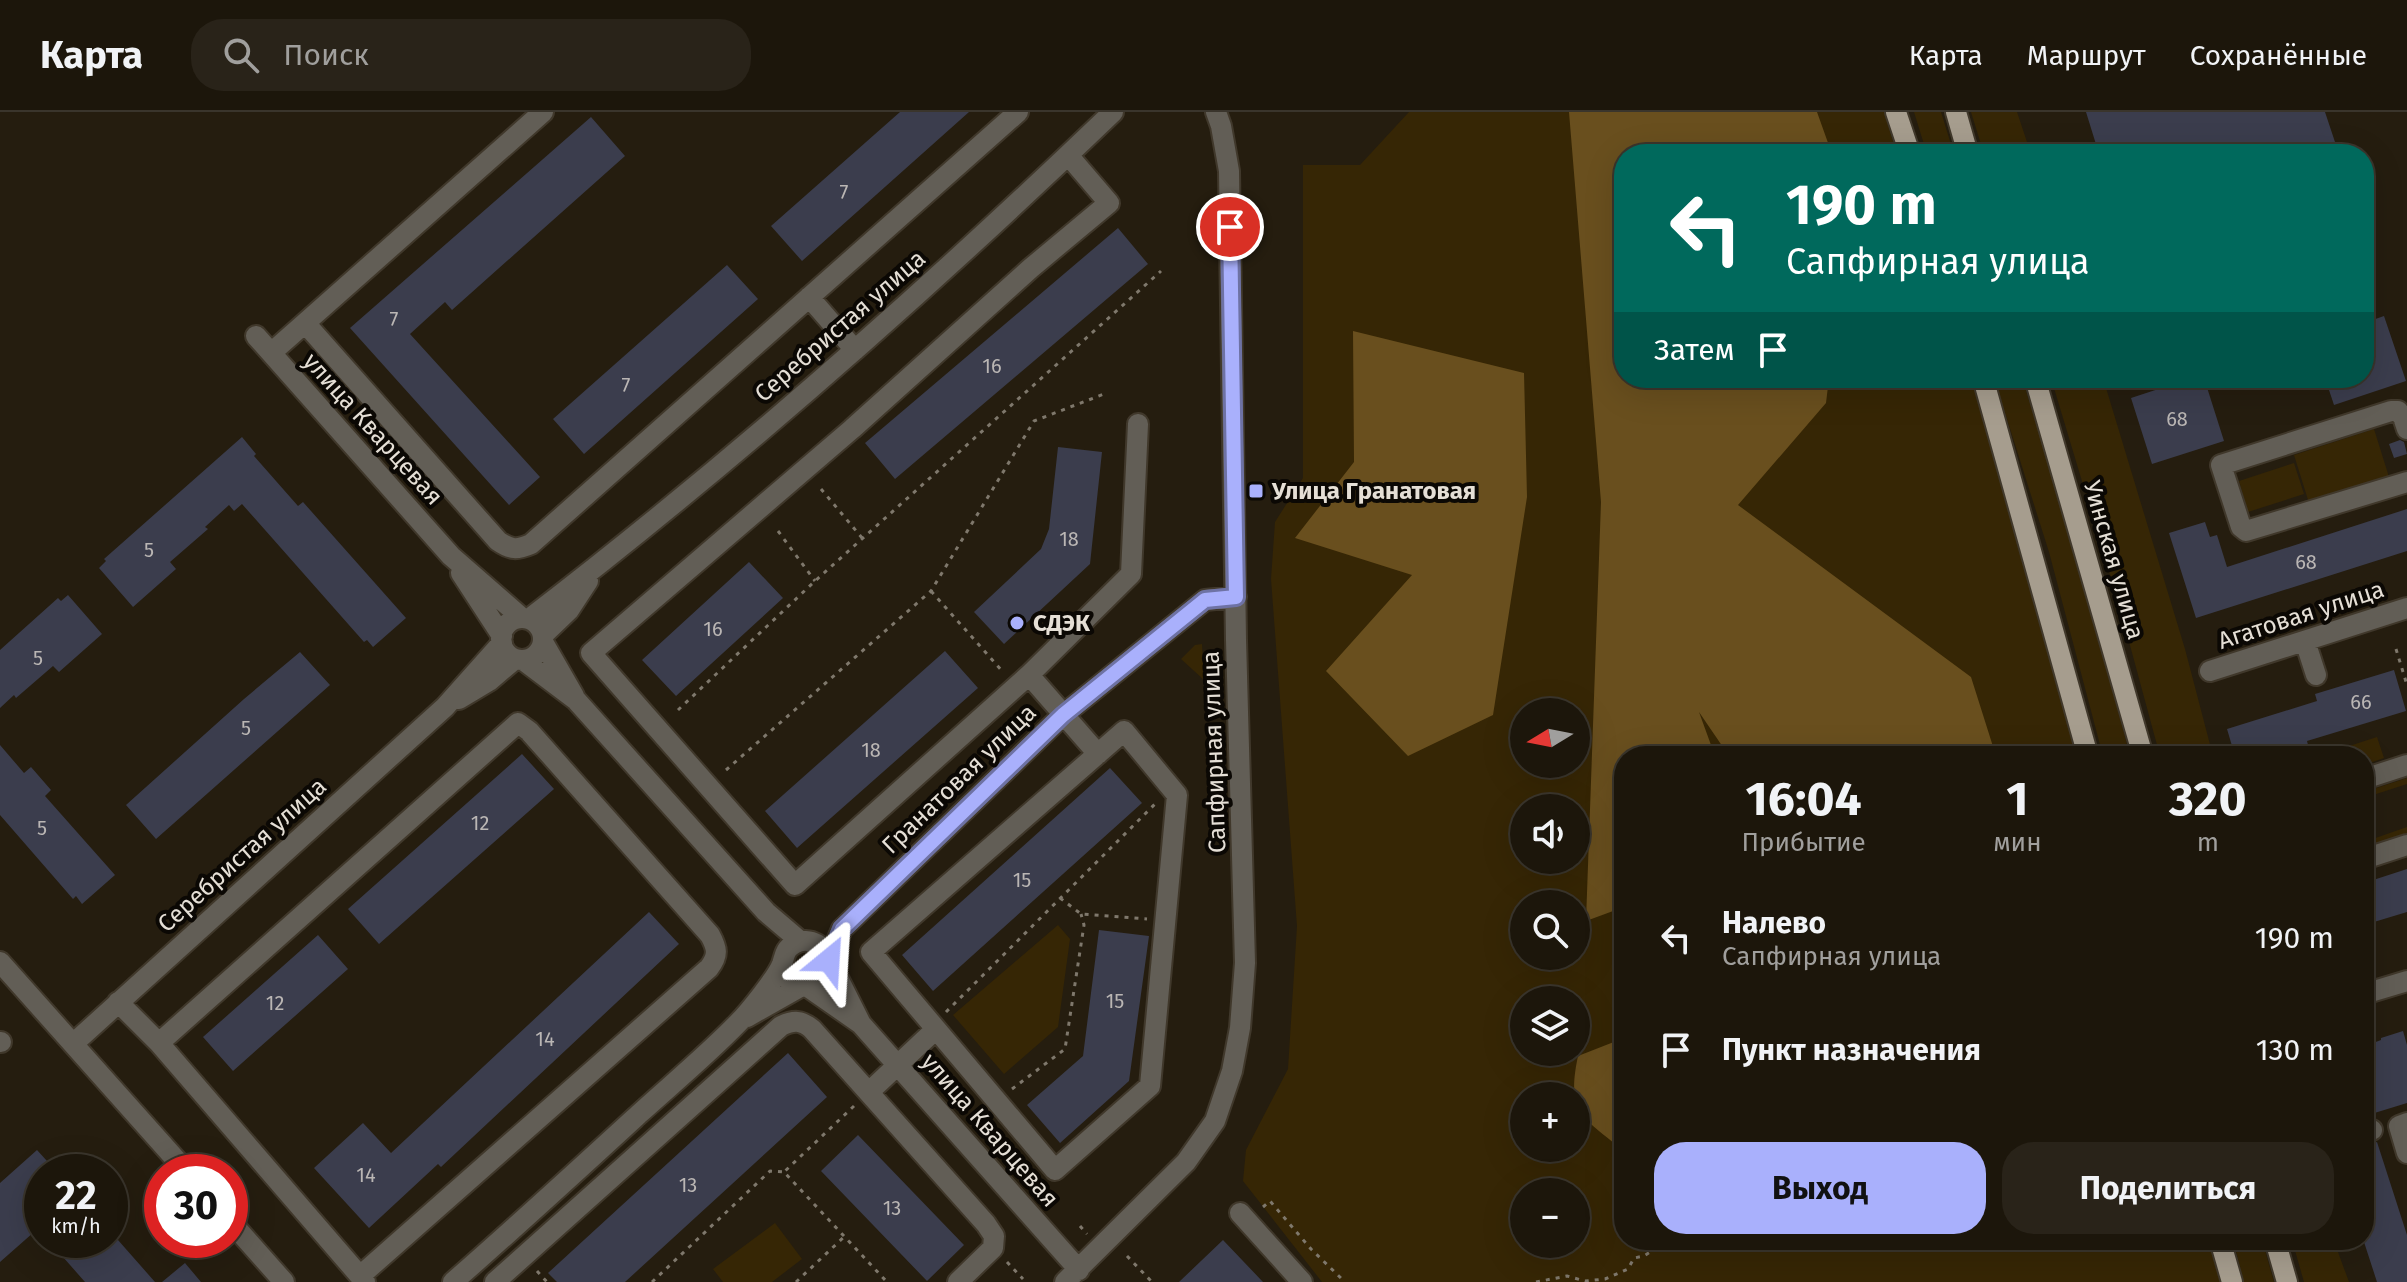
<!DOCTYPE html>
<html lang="ru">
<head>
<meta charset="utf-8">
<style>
	:root { --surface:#1c160b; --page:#292319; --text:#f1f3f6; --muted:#a09f9d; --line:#3a352c; --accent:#a9b0fc }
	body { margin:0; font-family:"Fira Sans",sans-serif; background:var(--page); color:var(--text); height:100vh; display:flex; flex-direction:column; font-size:30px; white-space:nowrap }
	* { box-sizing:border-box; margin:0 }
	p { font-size:26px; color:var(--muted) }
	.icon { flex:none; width:44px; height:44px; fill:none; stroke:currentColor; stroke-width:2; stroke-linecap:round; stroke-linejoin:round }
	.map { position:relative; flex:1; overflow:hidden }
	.panel { position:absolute; left:1614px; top:634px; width:760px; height:504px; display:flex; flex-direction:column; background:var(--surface); border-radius:32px; box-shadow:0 8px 32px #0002,0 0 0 2px var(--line) }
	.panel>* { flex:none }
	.top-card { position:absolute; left:1614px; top:32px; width:760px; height:244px; border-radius:32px; box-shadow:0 8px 32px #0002,0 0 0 2px var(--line); background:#00695c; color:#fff; overflow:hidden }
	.needle { width:52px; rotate:260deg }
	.buttons { position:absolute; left:1510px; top:586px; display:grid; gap:16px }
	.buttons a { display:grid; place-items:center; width:80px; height:80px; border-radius:50%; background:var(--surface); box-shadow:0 8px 32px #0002,0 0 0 2px var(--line); font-size:40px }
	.speed { position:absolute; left:24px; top:1042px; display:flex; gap:16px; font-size:40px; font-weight:700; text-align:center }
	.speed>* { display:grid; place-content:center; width:104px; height:104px; border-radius:50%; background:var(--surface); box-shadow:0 8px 32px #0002,0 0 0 2px var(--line); line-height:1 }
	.speed small { font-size:20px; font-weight:400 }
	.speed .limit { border:12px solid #d22; background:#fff; color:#111 }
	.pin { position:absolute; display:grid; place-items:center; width:68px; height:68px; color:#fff; margin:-34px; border:4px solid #fff; border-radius:50%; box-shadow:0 2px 8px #0007 }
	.me { position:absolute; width:88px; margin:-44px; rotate:27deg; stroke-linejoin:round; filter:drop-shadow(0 0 6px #0008) }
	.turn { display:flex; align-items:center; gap:28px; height:168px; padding:0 40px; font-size:36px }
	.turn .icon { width:104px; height:104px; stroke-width:2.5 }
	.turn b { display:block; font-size:56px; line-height:68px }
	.then { display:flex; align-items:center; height:76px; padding:0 40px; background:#0003; gap:16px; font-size:30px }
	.eta { display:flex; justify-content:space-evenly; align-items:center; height:136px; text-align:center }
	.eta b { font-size:48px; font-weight:700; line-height:56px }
	.action { display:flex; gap:16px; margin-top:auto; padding:16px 40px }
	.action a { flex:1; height:92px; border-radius:32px; background:var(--accent); color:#111; font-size:32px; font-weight:700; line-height:92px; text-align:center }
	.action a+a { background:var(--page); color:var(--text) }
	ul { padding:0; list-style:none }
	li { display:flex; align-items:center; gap:24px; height:112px; padding:0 40px }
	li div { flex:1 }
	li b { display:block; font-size:30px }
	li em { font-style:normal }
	header { display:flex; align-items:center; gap:48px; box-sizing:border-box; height:112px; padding:0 40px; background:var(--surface); border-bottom:2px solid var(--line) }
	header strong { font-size:38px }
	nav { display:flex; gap:44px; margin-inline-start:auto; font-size:28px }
	.search { width:560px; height:72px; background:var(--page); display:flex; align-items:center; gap:20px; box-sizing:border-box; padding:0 28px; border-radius:32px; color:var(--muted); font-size:30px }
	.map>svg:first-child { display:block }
	.green { fill:#362605; fill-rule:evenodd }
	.forest { fill:#694f1e }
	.building { fill:#3b3d4d }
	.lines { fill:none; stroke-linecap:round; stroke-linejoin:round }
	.minor-casing { stroke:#40382b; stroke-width:24 }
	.major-casing { stroke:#40382b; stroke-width:24 }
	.path { stroke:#7f786c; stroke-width:3; stroke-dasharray:4 6; stroke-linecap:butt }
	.minor { stroke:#625e56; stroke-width:20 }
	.major { stroke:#a69d8e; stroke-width:20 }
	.route-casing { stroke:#6e72a4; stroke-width:20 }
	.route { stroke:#a9b0fc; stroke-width:14 }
	.poi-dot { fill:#a9b0fc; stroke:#0b0804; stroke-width:3 }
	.labels { text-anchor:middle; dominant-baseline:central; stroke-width:8; stroke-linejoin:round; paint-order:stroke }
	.number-label { font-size:20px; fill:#bab6b4 }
	.street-label { font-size:24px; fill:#e5dfd6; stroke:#0b0804 }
	.poi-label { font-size:24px; font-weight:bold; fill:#e5dfd6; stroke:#0b0804; text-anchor:start }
</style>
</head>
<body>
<header>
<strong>Карта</strong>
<div class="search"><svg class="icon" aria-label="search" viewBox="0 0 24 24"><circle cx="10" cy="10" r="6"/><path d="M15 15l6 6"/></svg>Поиск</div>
<nav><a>Карта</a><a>Маршрут</a><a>Сохранённые</a></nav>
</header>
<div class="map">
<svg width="2407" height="1170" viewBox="0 0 2407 1170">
	<rect width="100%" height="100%" fill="#251d0f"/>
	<path class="green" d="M1409 0H1884L1897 42H1624V266H1974L2078 644H1624V1128H2211L2223 1170H1322L1243 1069 1246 1038 1288 957 1297 814 1271 467 1275 410 1303 366V53H1360ZM1524 600H1576V652H1524ZM1524 696H1576V748H1524ZM1524 792H1576V844H1524ZM1524 888H1576V940H1524ZM1524 984H1576V1036H1524ZM1524 1080H1576V1132H1524Z
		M1914 0H1941L1954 42H1927Z
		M1971 0H2017L2031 42H1984Z
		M1994 266H2022L2076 439 2130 644H2103L2049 440Z
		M2051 266H2103L2185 537 2213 644H2160L2118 489Z
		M2374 317 2389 365 2309 391 2294 343Z
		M2294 351 2304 382 2248 400 2239 369Z
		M1202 532 1204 568 1181 547 1195 533Z
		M2377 625 2384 646 2364 653V644H2342L2340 637Z
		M2407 666V672L2364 686V680Z
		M2407 715V721L2364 736V730Z
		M1058 813 1070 827 1058 915 1004 962 953 903Z
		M775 1111 802 1147 772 1170H723L713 1157Z
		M2233 1128H2262L2274 1170H2244Z
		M2292 1128H2325L2335 1132 2349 1170H2304Z"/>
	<path class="forest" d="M1569 0H1817L1832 42H1624V266H1829L1826 291 1738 393 1971 565 1996 644H1729L1699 600 1715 644H1624V795L1586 809 1601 390Z
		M1353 219 1524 261 1527 385 1493 603 1408 644 1326 559 1412 463 1295 426 1354 350Z
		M1624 926V1039C1582 1005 1566 1001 1578 944Z"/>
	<path class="building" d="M900 0H969L802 149 771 114Z
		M2086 0H2325L2339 42H2099Z
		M591 5 625 44 452 198 445 190 410 222 540 365 509 393 350 216Z
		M1118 116 1148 152 895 367 865 331Z
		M727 153 758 187 584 342 553 307Z
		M2384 204 2406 269 2334 293 2325 266H2364V211Z
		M2192 266H2204L2224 329 2152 352 2131 286Z
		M242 325 256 342 254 344 298 394 303 390 406 506 373 535 367 528 364 530 242 392 234 399 229 393 205 415 208 417 170 450 176 457 133 495 99 456 106 449 104 447Z
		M2400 328 2404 330 2407 342 2394 346 2389 332Z
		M1058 335 1102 340 1090 452 1004 532 974 500 1041 437 1049 417Z
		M2407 397V439L2196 506 2169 421 2205 410 2210 425 2217 423 2227 455Z
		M749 450 783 486 676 584 642 548Z
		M68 483 102 522 59 560 53 554 16 586 14 583 0 596V538L58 486 61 489Z
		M945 539 978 576 797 736 765 699Z
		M300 540 330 573 156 727 126 693 244 587Z
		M2394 558 2406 599 2307 629 2311 644H2235L2227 617 2317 589 2315 582Z
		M0 633 24 661 31 655 51 678 45 684 115 763 82 792 76 784 73 787 0 703Z
		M522 642 554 677 379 832 348 797Z
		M1110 656 1142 691 933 879 902 843Z
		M2407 757V800L2364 813V771Z
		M649 800 679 832 441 1055 438 1052 369 1116 314 1056 363 1011 391 1041Z
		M1099 818 1149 824 1129 969 1060 1031 1027 993 1083 944Z
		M318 823 348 857 233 959 203 925Z
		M2403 919 2407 933V991L2368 1003 2369 1006 2364 1007V937L2374 934 2373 931 2381 928V926Z
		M788 941 827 985 625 1170H557L548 1161Z
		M858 1023 964 1133 927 1169 821 1059Z
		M2377 1030 2407 1123V1170H2377L2364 1130V1034Z
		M37 1038 57 1060H42V1113L0 1150V1071Z
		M48 1128H118L155 1170H85Z
		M1223 1128 1263 1170H1179Z
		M185 1151 201 1170H162Z"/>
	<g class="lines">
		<g class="minor-casing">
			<path id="minor" d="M543 0 305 211 498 429C511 438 517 438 531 432L1018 0
				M1068 43 1109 91 1031 156 852 317 591 541 795 773 1029 563 1131 462 1138 312
				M809 185 855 238
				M256 224 451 444 522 506
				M271 241 305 211
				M2407 317 2403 305 2398 299H2391L2221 353 2241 415 2246 419 2407 370
				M461 461 502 524
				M501 527a21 21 0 1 1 42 0a21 21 0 1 1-42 0Z
				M529 507C733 350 927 179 1113 0
				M543 523 569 498 588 469
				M2305 529 2316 563
				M543 530 574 584
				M523 548 576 588 766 800 800 829
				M2210 559 2407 496
				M1029 563 1098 642
				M459 587 489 569 515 547
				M1124 619 1177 683 1150 974 1055 1058 871 840Z
				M2364 667 2407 653
				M2364 747 2407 733
				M0 850 187 1060
				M808 875 861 912 1079 1158
				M2364 882 2407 869
				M118 890 159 931 365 1170
				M747 905 800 875
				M861 912 829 848 842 817 1063 603 1205 488 1236 485
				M0 930H1
				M74 931 445 595 502 531
				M159 931 518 611 529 619 710 823C717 836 719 843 709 856L360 1164
				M869 980 935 918
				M2407 1011 2399 1014 2407 1041
				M2364 1021 2372 1018
				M1240 1101 1302 1170
				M230 1109 284 1170
				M453 1170C516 1115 578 1058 639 1002 672 972 707 943 738 911 749 900 777 865 782 852 785 843 785 837 794 832 809 823 829 835 829 852 829 882 787 883 782 852
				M495 1170 781 914C794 908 801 908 812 917L986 1112 994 1124 993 1136 958 1170
				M1065 1170 1186 1050 1215 1009 1232 959 1240 916 1245 851 1236 528 1229 59 1221 14 1216 0"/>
		</g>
		<g class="major-casing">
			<path id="major" d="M1896 0 1910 42
				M1956 0 1968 42
				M1983 266 2088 644
				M2035 266 2143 644
				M2220 1128 2232 1170
				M2275 1128 2287 1170"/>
		</g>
		<path class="path" d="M821 377 863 427
			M778 419 815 469
			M931 479 1003 560
			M2396 537 2407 573
			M678 598 815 469 1161 159
			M726 658 931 479 1034 309 1104 282
			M1060 786 1081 802 1147 807
			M946 900 1156 691
			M1012 977 1065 937 1084 813 1081 802
			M854 994 784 1060 887 1170
			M1263 1095 1270 1089 1311 1137 1345 1170
			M1080 1114 1087 1122
			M1127 1144 1152 1170
			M1007 1150 1023 1167
			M537 1159 547 1170
			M652 1170 770 1059 784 1060
			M796 1170 845 1124
			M1536 1170 1567 1164 1585 1169 1605 1167 1628 1157 1634 1146 1644 1144 1669 1128"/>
		<use href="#minor" class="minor"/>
		<use href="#major" class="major"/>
	</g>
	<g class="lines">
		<g class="route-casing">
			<path id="route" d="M829 848 842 817 1063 603 1205 488 1236 485 1230 115"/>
		</g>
		<use href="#route" class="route"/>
	</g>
	<g class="poi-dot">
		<rect x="1248" y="371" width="16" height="16" rx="4"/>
		<circle cx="1017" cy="511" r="8"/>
	</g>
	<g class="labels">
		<g class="number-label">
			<text x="844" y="80">7</text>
			<text x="394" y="207">7</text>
			<text x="992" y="254">16</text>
			<text x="626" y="273">7</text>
			<text x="2177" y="307">68</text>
			<text x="1069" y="427">18</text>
			<text x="149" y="438">5</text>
			<text x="2306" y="450">68</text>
			<text x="713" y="517">16</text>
			<text x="38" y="546">5</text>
			<text x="2361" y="590">66</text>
			<text x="246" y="616">5</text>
			<text x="871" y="638">18</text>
			<text x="480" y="711">12</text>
			<text x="42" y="716">5</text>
			<text x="1022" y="768">15</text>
			<text x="1115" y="889">15</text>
			<text x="275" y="891">12</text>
			<text x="545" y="927">14</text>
			<text x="366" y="1063">14</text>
			<text x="688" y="1073">13</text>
			<text x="892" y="1096">13</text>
		</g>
		<g class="street-label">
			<text transform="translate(840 214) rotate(-41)">Серебристая улица</text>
			<text transform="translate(373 317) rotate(48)">улица Кварцевая</text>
			<text transform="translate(2114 448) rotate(74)">Уинская улица</text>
			<text transform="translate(2301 503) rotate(-18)">Агатовая улица</text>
			<text transform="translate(1214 640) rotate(-92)">Сапфирная улица</text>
			<text transform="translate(959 667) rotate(-44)">Гранатовая улица</text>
			<text transform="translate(242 743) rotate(-42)">Серебристая улица</text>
			<text transform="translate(990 1018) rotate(49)">улица Кварцевая</text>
		</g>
		<g class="poi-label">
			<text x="1272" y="379">Улица Гранатовая</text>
			<text x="1033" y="511">СДЭК</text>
		</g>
	</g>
</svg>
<div class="buttons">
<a><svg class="needle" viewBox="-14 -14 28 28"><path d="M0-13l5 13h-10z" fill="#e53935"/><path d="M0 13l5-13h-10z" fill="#a09f9d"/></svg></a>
<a><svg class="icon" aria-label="sound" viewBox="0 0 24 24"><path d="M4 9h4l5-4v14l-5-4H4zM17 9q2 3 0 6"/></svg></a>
<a><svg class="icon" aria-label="search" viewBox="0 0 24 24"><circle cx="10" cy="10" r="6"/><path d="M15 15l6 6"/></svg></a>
<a><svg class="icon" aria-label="layers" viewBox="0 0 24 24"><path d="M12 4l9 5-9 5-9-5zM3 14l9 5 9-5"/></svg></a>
<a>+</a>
<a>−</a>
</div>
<div class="speed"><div>22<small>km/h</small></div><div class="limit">30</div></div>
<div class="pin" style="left:1230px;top:115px;background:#d93025"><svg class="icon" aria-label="arrive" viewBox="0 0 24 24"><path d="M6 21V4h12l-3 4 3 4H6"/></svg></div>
<svg class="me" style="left:829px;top:848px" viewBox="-20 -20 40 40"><path d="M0-17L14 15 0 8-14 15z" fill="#a9b0fc" stroke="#fff" stroke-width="4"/></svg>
<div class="top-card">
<div class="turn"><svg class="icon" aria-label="left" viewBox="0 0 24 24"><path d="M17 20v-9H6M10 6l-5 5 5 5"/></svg><div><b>190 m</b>Сапфирная улица</div></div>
<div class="then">Затем<svg class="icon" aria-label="arrive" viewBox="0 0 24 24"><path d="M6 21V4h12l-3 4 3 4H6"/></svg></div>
</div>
<section class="panel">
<div class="eta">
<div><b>16:04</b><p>Прибытие</p></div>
<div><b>1</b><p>мин</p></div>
<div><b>320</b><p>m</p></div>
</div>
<ul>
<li><svg class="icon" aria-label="left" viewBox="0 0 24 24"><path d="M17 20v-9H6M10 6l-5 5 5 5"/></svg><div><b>Налево</b><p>Сапфирная улица</p></div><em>190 m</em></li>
<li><svg class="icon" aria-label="arrive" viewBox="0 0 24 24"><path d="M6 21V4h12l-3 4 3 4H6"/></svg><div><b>Пункт назначения</b></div><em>130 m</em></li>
</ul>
<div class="action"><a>Выход</a><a>Поделиться</a></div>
</section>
</div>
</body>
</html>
